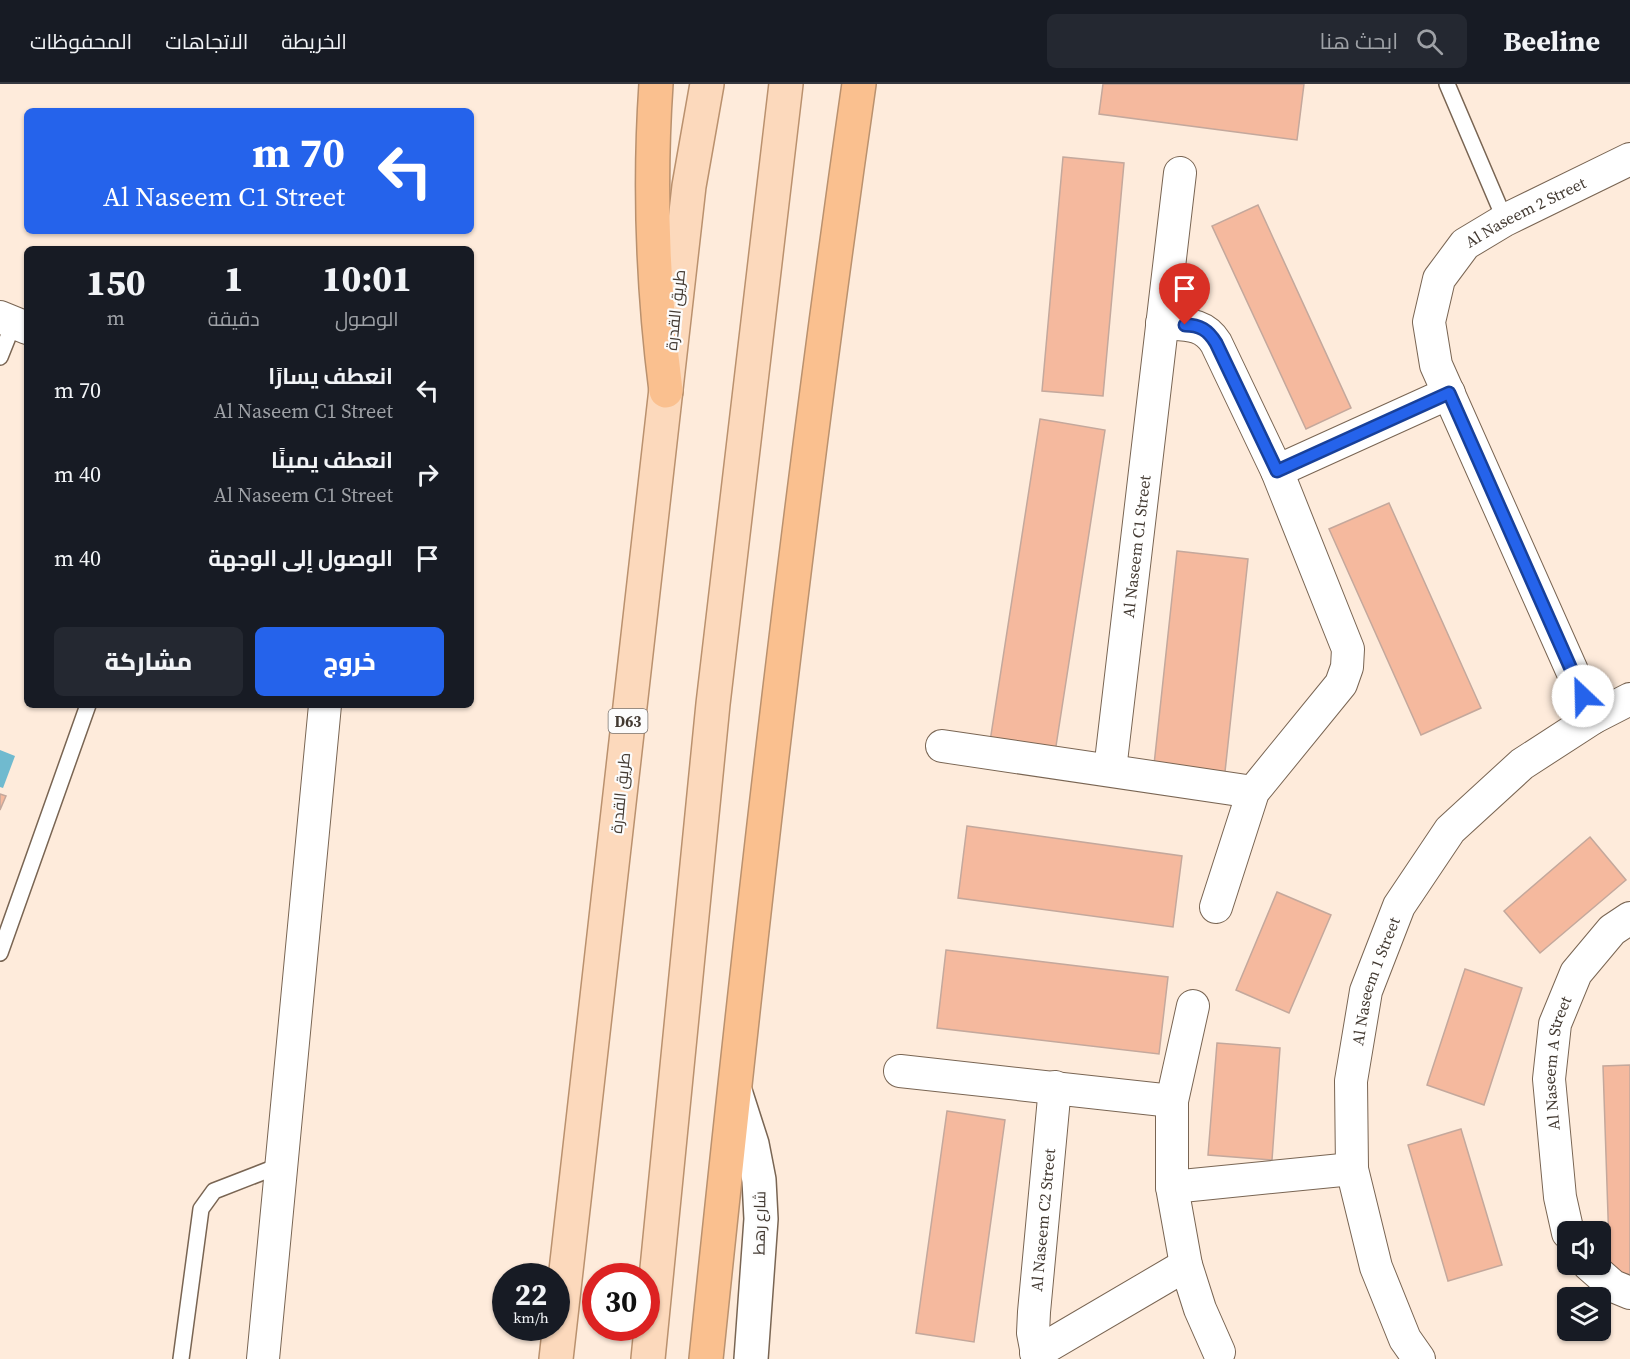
<!DOCTYPE html>
<html lang="ar">
<head>
<meta charset="utf-8">
<style>
	:root { --surface:#171b24; --page:#242831; --text:#f1f3f6; --muted:#9ea1a6; --line:#363941; --accent:#2563eb }
	body { margin:0; font-family:"Source Serif 4",Cairo,serif; background:var(--page); color:var(--text); direction:rtl; height:100vh; display:flex; flex-direction:column; font-size:22px; white-space:nowrap }
	* { box-sizing:border-box; margin:0 }
	p { font-size:20px; color:var(--muted) }
	.icon { flex:none; width:33px; height:33px; fill:none; stroke:currentColor; stroke-width:2; stroke-linecap:round; stroke-linejoin:round }
	.map { position:relative; flex:1; overflow:hidden; direction:ltr }
	.side { position:absolute; left:24px; top:162px; width:450px; height:462px; display:flex; flex-direction:column; background:var(--surface); border-radius:9px; box-shadow:0 2px 4px #0004; direction:rtl }
	.side>* { flex:none }
	.top-card { position:absolute; left:24px; top:24px; width:450px; height:126px; border-radius:9px; box-shadow:0 2px 4px #0004; direction:rtl; background:#2563eb; color:#fff; overflow:hidden }
	.tools { position:absolute; left:1557px; top:1137px; display:grid; gap:12px }
	.tools a { display:grid; place-items:center; width:54px; height:54px; border-radius:9px; background:var(--surface); box-shadow:0 2px 4px #0004; font-size:30px }
	.speed { position:absolute; left:492px; top:1179px; display:flex; gap:12px; font-size:30px; font-weight:700; text-align:center }
	.speed>* { display:grid; place-content:center; width:78px; height:78px; border-radius:50%; background:var(--surface); box-shadow:0 2px 4px #0004; line-height:1 }
	.speed small { font-size:15px; font-weight:400 }
	.speed .limit { border:9px solid #d22; background:#fff; color:#111 }
	.pin { position:absolute; display:grid; place-items:center; width:51px; height:51px; color:#fff; margin:-62px -26px; border-radius:50% 50% 50% 0; rotate:-45deg; box-shadow:0 0 6px #0007 }
	.pin .icon { rotate:45deg }
	.me { position:absolute; width:66px; margin:-33px; rotate:336deg; stroke-linejoin:round; filter:drop-shadow(0 0 4px #0008) }
	.turn { display:flex; align-items:center; gap:21px; height:126px; padding:0 30px; font-size:27px }
	.turn .icon { width:78px; height:78px; stroke-width:2.5 }
	.turn b { display:block; font-size:42px; line-height:51px }
	.eta { display:flex; justify-content:space-evenly; align-items:center; height:102px; text-align:center }
	.eta b { font-size:36px; font-weight:800; line-height:42px }
	.action { display:flex; gap:12px; margin-top:auto; padding:12px 30px }
	.action a { flex:1; height:69px; border-radius:9px; background:var(--accent); color:#fff; font-size:24px; font-weight:800; line-height:69px; text-align:center }
	.action a+a { background:var(--page); color:var(--text) }
	ul { padding:0; list-style:none }
	li { display:flex; align-items:center; gap:18px; height:84px; padding:0 30px }
	li div { flex:1 }
	li b { display:block; font-size:22px }
	li em { font-style:normal }
	header { display:flex; align-items:center; gap:36px; box-sizing:border-box; height:84px; padding:0 30px; background:var(--surface); border-bottom:2px solid var(--line) }
	header strong { font-size:28px }
	nav { display:flex; gap:33px; margin-inline-start:auto; font-size:21px }
	.search { width:420px; height:54px; background:var(--page); display:flex; align-items:center; gap:15px; box-sizing:border-box; padding:0 21px; border-radius:9px; color:var(--muted); font-size:22px }
	.map>svg:first-child { display:block }
	.water { fill:#70bacf }
	.building { fill:#f5b99e; stroke:#c4a89c; stroke-width:1.5 }
	.lines { fill:none; stroke-linecap:round; stroke-linejoin:round }
	.service-casing { stroke:#796553; stroke-width:18 }
	.minor-casing { stroke:#796553; stroke-width:34 }
	.tertiary-casing { stroke:#796553; stroke-width:36 }
	.primary-casing { stroke:#ba916e; stroke-width:36 }
	.motorway-casing { stroke:#ba916e; stroke-width:36 }
	.service { stroke:#fff; stroke-width:15 }
	.minor { stroke:#fff; stroke-width:32 }
	.tertiary { stroke:#fff; stroke-width:33 }
	.primary { stroke:#fcd9bc; stroke-width:33 }
	.motorway { stroke:#fac08f; stroke-width:33 }
	.route-casing { stroke:#184099; stroke-width:15 }
	.route { stroke:#2563eb; stroke-width:10 }
	.labels { text-anchor:middle; dominant-baseline:central; stroke-width:4.5; stroke-linejoin:round; paint-order:stroke }
	.shield { fill:#fcfcfc; stroke:#7a746f; stroke-width:1.5 }
	.shield-label { font-size:15px; font-weight:bold; fill:#433a32 }
	.street-label { font-size:16px; fill:#433a32; stroke:#fcfcfc }
</style>
</head>
<body>
<header>
<strong>Beeline</strong>
<div class="search"><svg class="icon" aria-label="search" viewBox="0 0 24 24"><circle cx="10" cy="10" r="6"/><path d="M15 15l6 6"/></svg>ابحث هنا</div>
<nav><a>الخريطة</a><a>الاتجاهات</a><a>المحفوظات</a></nav>
</header>
<div class="map">
<svg width="1630" height="1275" viewBox="0 0 1630 1275">
	<rect width="100%" height="100%" fill="#feebdb"/>
	<path class="water" d="M0 666 15 672 3 704 0 703Z"/>
	<path class="building" d="M1103 0H1304L1297 56 1099 30Z
		M1063 73 1124 79 1103 312 1042 307Z
		M1258 121 1351 324 1306 345 1212 142Z
		M1040 335 1105 346 1054 675 989 664Z
		M1389 419 1481 624 1421 651 1329 445Z
		M1177 467 1248 475 1224 697 1153 690Z
		M0 710 6 712 0 726Z
		M967 742 1182 772 1173 843 958 814Z
		M1590 753 1626 796 1540 869 1504 827Z
		M1277 808 1331 831 1289 929 1236 906Z
		M946 866 1168 893 1159 970 937 944Z
		M1465 885 1522 904 1484 1021 1427 1001Z
		M1217 959 1280 964 1272 1076 1208 1071Z
		M1630 981V1190L1610 1191 1603 982Z
		M947 1027 1005 1036 974 1258 916 1249Z
		M1461 1045 1502 1181 1448 1197 1408 1061Z"/>
	<g class="lines">
		<g class="service-casing">
			<path id="service" d="M1447 0 1505 136
				M0 273 14 238
				M0 869 88 621
				M181 1275 201 1125 214 1107 281 1081"/>
		</g>
		<g class="minor-casing">
			<g id="minor">
				<path d="M0 233 27 244"/>
				<path d="M1162 239C1184 241 1203 238 1216 259L1277 387 1348 565 1347 583 1341 600 1253 708 1216 823"/>
				<path d="M1277 387 1449 309"/>
				<path id="s1" d="M1593 634 1436 281 1429 238 1439 195 1465 160 1505 136 1630 75"/>
				<path d="M942 662 1253 708"/>
				<path id="s2" d="M1110 686 1180 89"/>
				<path d="M1193 922 1172 1017V1103L1186 1181 1200 1225 1219 1268"/>
				<path d="M900 987 1172 1017"/>
				<path d="M1172 1103 1352 1085"/>
				<path id="s3" d="M1568 1149 1560 1113 1549 995 1555 940 1576 889 1612 846 1630 834"/>
				<path d="M1588 1180 1613 1202 1630 1209"/>
				<path d="M1036 1269 1186 1181"/>
				<path d="M263 1275 325 621"/>
				<path id="s4" d="M1038 1275 1033 1249 1034 1228 1055 1003"/>
				<path id="s5" d="M1419 1275 1405 1255 1376 1183 1352 1085 1351 997 1366 907 1399 822 1450 746 1522 680 1593 634 1630 615"/>
			</g>
		</g>
		<g class="tertiary-casing">
			<path id="tertiary" d="M735 1007 752 1060 759 1096 761 1135 751 1275"/>
		</g>
		<g class="primary-casing">
			<path id="primary" d="M556 1275 689 102 707 0
				M648 1275 713 620 786 0"/>
		</g>
		<g class="motorway-casing">
			<path id="motorway" d="M656 0C649 103 653 205 666 307
				M706 1275C750 849 798 424 859 0"/>
		</g>
		<use href="#service" class="service"/>
		<use href="#minor" class="minor"/>
		<use href="#tertiary" class="tertiary"/>
		<use href="#primary" class="primary"/>
		<use href="#motorway" class="motorway"/>
	</g>
	<g class="lines">
		<g class="route-casing">
			<path id="route" d="M1185 241C1200 241 1208 246 1216 259L1277 387 1449 309 1583 612"/>
		</g>
		<use href="#route" class="route"/>
	</g>
	<g class="labels">
		<rect class="shield" x="608.5" y="625" width="39" height="24" rx="4.5"/>
		<g class="shield-label">
			<text x="628" y="637">D63</text>
		</g>
		<g class="street-label">
			<text stroke="none"><textPath href="#s1" startOffset="586">Al Naseem 2 Street</textPath></text>
			<text transform="translate(675 226) rotate(-84)">طريق القدرة</text>
			<text stroke="none"><textPath href="#s2" startOffset="225">Al Naseem C1 Street</textPath></text>
			<text transform="translate(620 709) rotate(-84)">طريق القدرة</text>
			<text stroke="none"><textPath href="#s5" startOffset="394">Al Naseem 1 Street</textPath></text>
			<text stroke="none"><textPath href="#s3" startOffset="172">Al Naseem A Street</textPath></text>
			<text stroke="none"><textPath href="#s4" startOffset="140">Al Naseem C2 Street</textPath></text>
			<text transform="translate(759 1139) rotate(-89)">شارع رهط</text>
		</g>
	</g>
</svg>
<div class="tools">
<a><svg class="icon" aria-label="sound" viewBox="0 0 24 24"><path d="M4 9h4l5-4v14l-5-4H4zM17 9q2 3 0 6"/></svg></a>
<a><svg class="icon" aria-label="layers" viewBox="0 0 24 24"><path d="M12 4l9 5-9 5-9-5zM3 14l9 5 9-5"/></svg></a>
</div>
<div class="speed"><div>22<small>km/h</small></div><div class="limit">30</div></div>
<div class="pin" style="left:1185px;top:241px;background:#d93025"><svg class="icon" aria-label="arrive" viewBox="0 0 24 24"><path d="M6 21V4h12l-3 4 3 4H6"/></svg></div>
<svg class="me" style="left:1583px;top:612px" viewBox="-20 -20 40 40"><circle r="19" fill="#fff"/><path d="M0-13L10 11 0 6-10 11z" fill="#2563eb"/></svg>
<div class="top-card">
<div class="turn"><svg class="icon" aria-label="left" viewBox="0 0 24 24"><path d="M17 20v-9H6M10 6l-5 5 5 5"/></svg><div><b>70 m</b>Al Naseem C1 Street</div></div>
</div>
<section class="side">
<div class="eta">
<div><b>10:01</b><p>الوصول</p></div>
<div><b>1</b><p>دقيقة</p></div>
<div><b>150</b><p>m</p></div>
</div>
<ul>
<li><svg class="icon" aria-label="left" viewBox="0 0 24 24"><path d="M17 20v-9H6M10 6l-5 5 5 5"/></svg><div><b>انعطف يسارًا</b><p>Al Naseem C1 Street</p></div><em>70 m</em></li>
<li><svg class="icon" aria-label="right" viewBox="0 0 24 24"><path d="M7 20v-9h11M14 6l5 5-5 5"/></svg><div><b>انعطف يمينًا</b><p>Al Naseem C1 Street</p></div><em>40 m</em></li>
<li><svg class="icon" aria-label="arrive" viewBox="0 0 24 24"><path d="M6 21V4h12l-3 4 3 4H6"/></svg><div><b>الوصول إلى الوجهة</b></div><em>40 m</em></li>
</ul>
<div class="action"><a>خروج</a><a>مشاركة</a></div>
</section>
</div>
</body>
</html>
